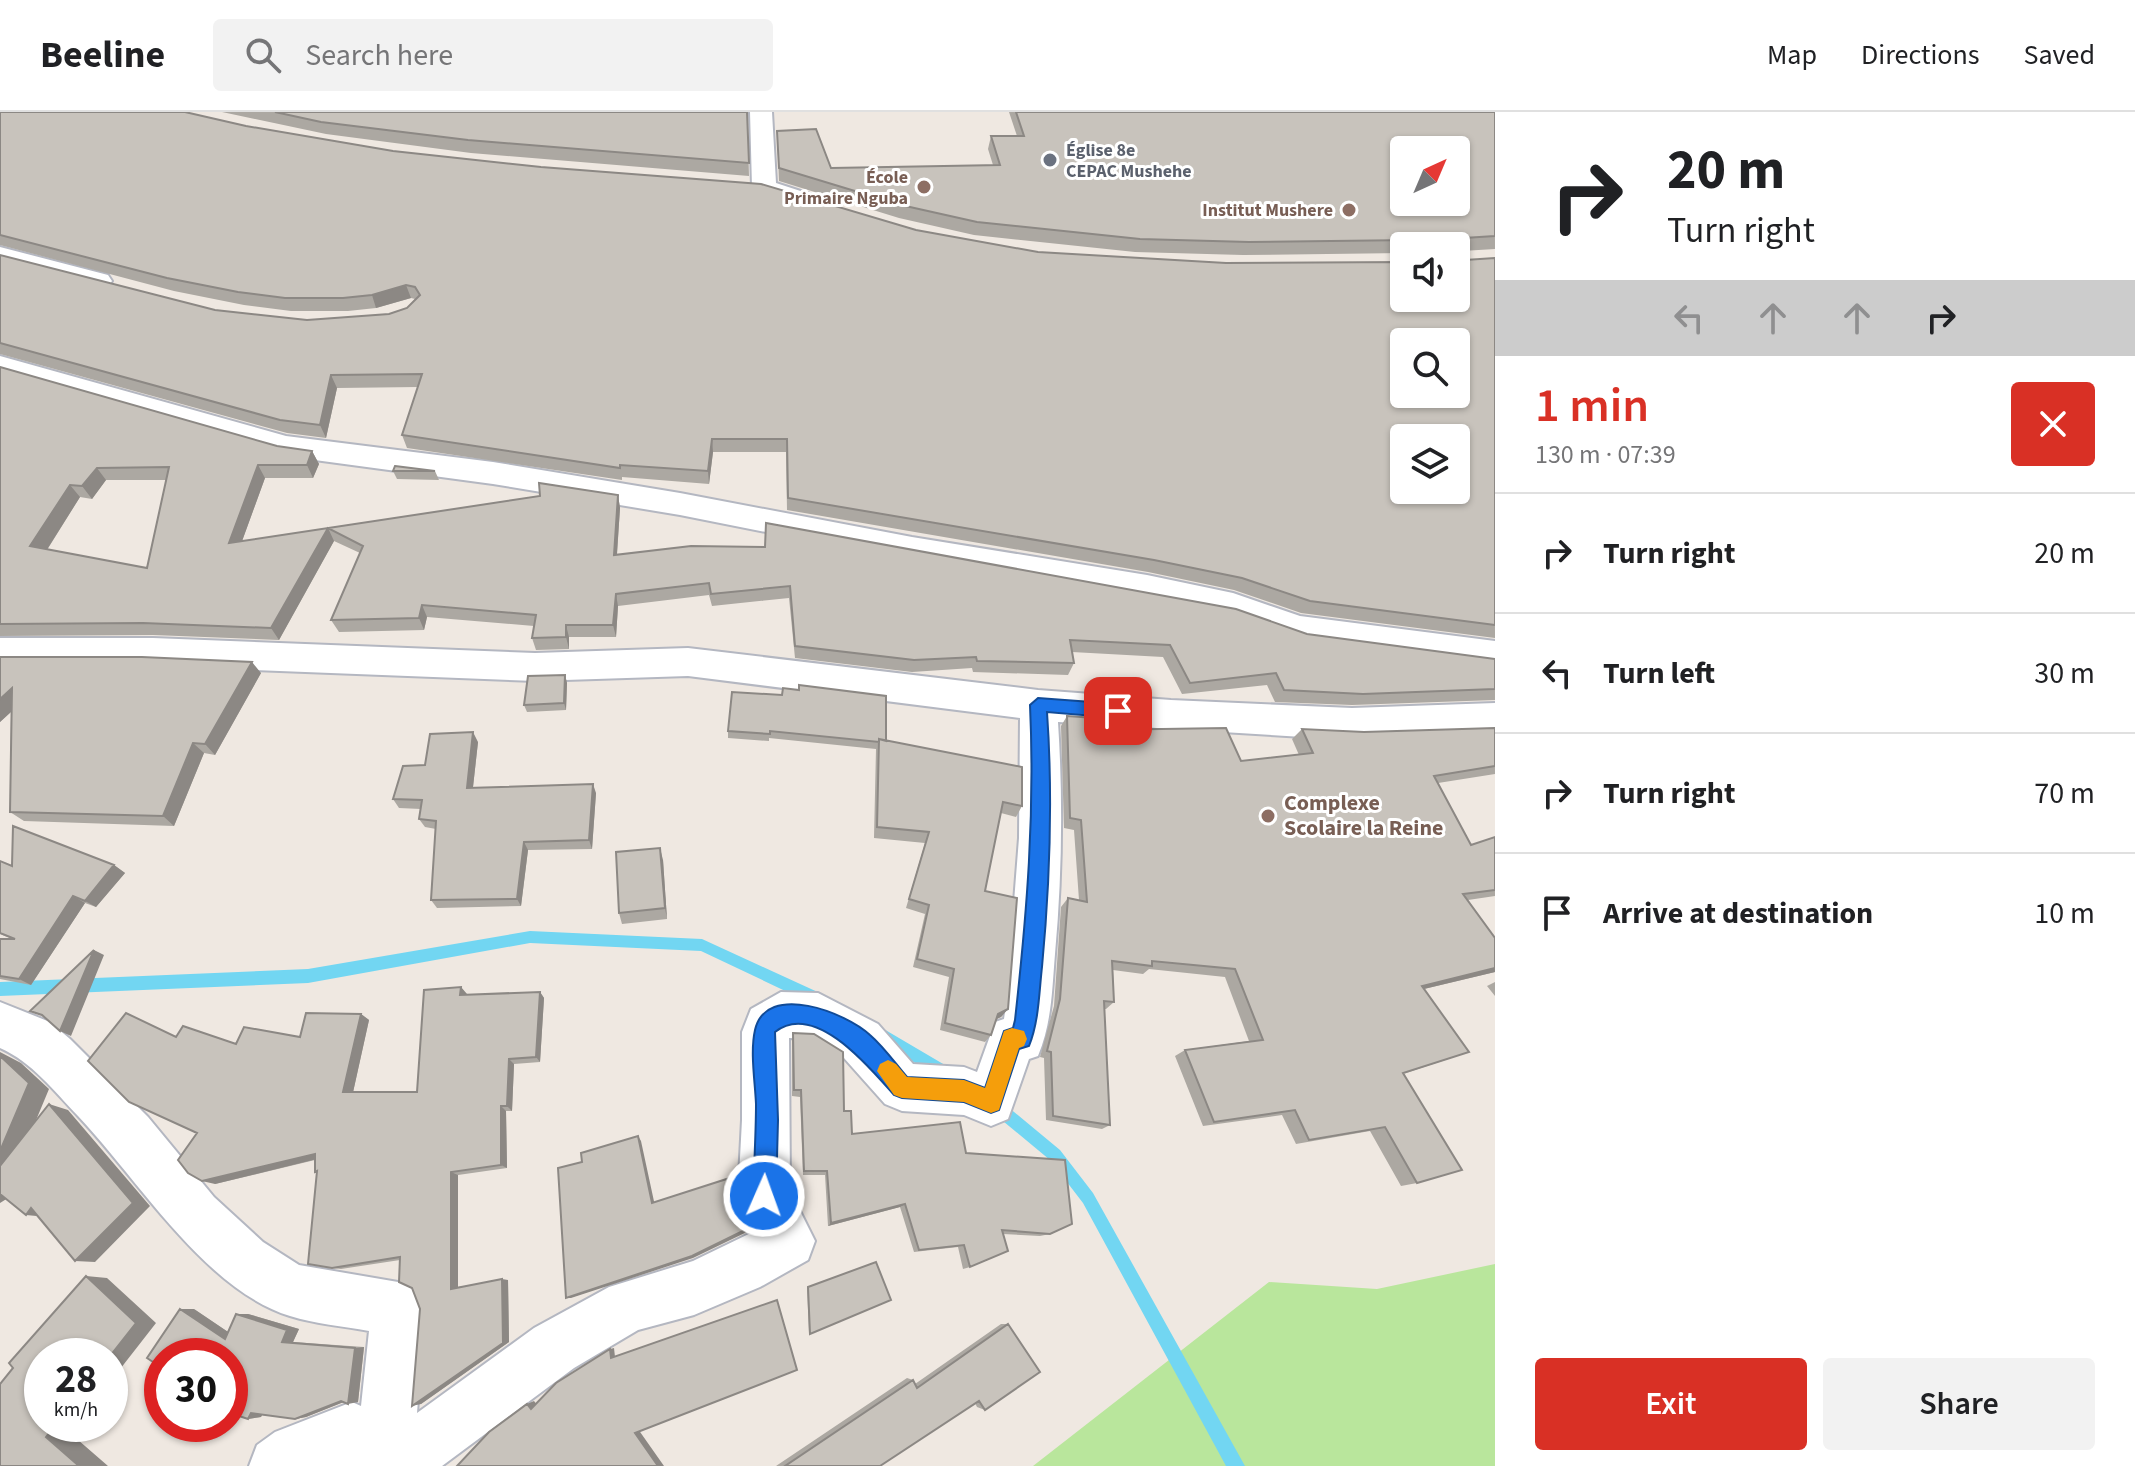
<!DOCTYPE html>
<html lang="en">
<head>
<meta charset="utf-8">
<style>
	:root { --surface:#fff; --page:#f2f2f2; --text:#202124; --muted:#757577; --line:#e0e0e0; --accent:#d93025 }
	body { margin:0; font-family:"Source Sans 3",sans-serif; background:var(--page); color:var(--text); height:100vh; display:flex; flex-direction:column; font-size:30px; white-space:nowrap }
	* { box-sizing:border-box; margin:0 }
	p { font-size:26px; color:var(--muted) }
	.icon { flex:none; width:44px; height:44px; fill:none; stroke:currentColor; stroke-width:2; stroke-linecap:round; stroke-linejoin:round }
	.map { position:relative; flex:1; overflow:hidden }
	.side { display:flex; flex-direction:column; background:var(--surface); width:640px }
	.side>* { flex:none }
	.top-card { background:#fff; color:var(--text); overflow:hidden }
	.needle { width:52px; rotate:44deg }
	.fabs { position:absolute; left:1390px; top:24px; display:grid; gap:16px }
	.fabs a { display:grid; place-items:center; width:80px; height:80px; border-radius:8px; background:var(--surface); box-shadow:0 2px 6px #0004; font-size:40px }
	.speed { position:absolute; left:24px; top:1226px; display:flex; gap:16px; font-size:40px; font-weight:700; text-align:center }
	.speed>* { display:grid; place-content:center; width:104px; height:104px; border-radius:50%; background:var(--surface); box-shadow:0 2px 6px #0004; line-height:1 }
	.speed small { font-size:20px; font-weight:400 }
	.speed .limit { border:12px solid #d22; background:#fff; color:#111 }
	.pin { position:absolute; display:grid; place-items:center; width:68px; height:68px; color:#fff; margin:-34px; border-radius:16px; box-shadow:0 4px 12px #0006 }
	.me { position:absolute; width:88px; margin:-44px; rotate:2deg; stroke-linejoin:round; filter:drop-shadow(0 0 6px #0008) }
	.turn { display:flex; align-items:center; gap:28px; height:168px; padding:0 40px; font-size:36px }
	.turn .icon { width:104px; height:104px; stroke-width:2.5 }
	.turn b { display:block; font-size:56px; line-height:68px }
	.lanes { display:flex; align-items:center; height:76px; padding:0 40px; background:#0003; justify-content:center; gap:40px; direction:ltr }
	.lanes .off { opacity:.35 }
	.round { display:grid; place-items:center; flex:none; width:84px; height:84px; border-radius:8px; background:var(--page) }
	.summary { display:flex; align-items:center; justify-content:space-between; height:136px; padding:0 40px }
	h1 { font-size:48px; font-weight:600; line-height:60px; color:var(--accent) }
	.cta { display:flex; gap:16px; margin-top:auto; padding:16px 40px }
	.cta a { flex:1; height:92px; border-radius:8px; background:var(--accent); color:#fff; font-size:32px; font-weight:600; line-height:92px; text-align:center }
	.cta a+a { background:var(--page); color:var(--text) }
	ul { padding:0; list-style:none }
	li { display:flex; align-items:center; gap:24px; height:120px; padding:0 40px; border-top:2px solid var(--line) }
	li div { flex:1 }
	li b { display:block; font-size:30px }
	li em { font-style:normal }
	header { display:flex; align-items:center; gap:48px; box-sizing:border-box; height:112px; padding:0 40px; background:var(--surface); border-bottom:2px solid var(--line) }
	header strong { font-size:38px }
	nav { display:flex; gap:44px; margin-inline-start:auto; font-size:28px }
	.search { width:560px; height:72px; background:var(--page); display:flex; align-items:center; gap:20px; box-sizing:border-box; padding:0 28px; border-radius:8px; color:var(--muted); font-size:30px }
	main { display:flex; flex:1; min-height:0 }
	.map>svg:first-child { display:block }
	.green { fill:#b9e69c }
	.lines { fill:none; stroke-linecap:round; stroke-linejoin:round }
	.stream { fill:#72d6f2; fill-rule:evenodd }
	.minor-casing { stroke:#b4b7c1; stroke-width:4 }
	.minor { fill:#fff; fill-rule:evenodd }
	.wall { fill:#aca8a2; fill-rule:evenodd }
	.shaded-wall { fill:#8c8884 }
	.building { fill:#c8c3bc; stroke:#8c8884; stroke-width:2; fill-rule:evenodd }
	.route { fill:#1a73e8; stroke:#114b97; stroke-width:2 }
	.slow { fill:#f59e0b }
	.worship-dot { fill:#6b7280; stroke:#fff; stroke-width:3 }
	.education-dot { fill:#8d6e63; stroke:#fff; stroke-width:3 }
	.labels { text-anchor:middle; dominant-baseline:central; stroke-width:6; stroke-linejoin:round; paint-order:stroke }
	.far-worship-label { font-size:18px; font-weight:bold; fill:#5b616d; stroke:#fff; text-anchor:start }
	.far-education-label { font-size:18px; font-weight:bold; fill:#785e54; stroke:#fff; text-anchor:end }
	.education-label { font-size:22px; font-weight:bold; fill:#785e54; stroke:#fff; text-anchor:start }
</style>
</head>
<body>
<header>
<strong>Beeline</strong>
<div class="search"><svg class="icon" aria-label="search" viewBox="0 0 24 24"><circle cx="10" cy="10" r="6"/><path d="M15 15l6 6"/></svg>Search here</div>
<nav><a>Map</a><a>Directions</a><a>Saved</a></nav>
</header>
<main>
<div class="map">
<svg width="1495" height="1354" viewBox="0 0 1495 1354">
	<rect width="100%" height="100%" fill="#efe8e1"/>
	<path class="green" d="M1495 1152V1354H1033L1269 1170 1377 1177Z"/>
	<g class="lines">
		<path class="stream" d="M530 819 702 827 822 882 824 887 822 892 817 894 701 839 530 831 308 871 0 884V870L308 857Z
			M882 916 950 956 952 961 950 966 945 968 940 966 877 928 875 923 877 918Z
			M997 988 1002 990 1060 1038 1093 1081 1245 1354H1226L1083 1091 1050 1048 992 1000 990 995 992 990Z"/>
		<g class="minor-casing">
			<path id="minor" d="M750 0H772L776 71 822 86 826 91 822 96 814 98 756 80 752 75Z
				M0 135 108 163 112 169 108 175 99 177 0 151Z
				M0 244 286 324 493 350 680 381 912 425 1147 463 1233 481 1300 504 1495 529V557L1298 531 1229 506 1147 489 912 449 680 403 493 372 285 344 0 262Z
				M0 526H153L535 541 688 536 1038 578 1171 588 1352 596 1495 591V623L1352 628 1058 610C1063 687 1062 765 1055 842 1052 878 1052 910 1038 944L1029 947 1008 1007 991 1014 964 1003 902 999 885 992 844 946 813 927 789 926 790 1079 815 1129 808 1148 760 1175 694 1203 638 1218 574 1256 442 1354H249L257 1333 275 1320 352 1290 361 1294 369 1219C343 1214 315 1212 290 1204 205 1178 138 1067 78 1004 54 979 32 950 0 936V890L50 910 70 927 148 1005 214 1085 263 1130 299 1153 398 1170 417 1178 425 1197 417 1301 534 1216 609 1175 693 1149 755 1119 738 1084 742 1008V920L751 897 781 880 818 881 878 912 913 952 964 955 977 960 995 910 1004 907 1006 893 1019 726 1020 606 688 564 535 569 153 554H0Z"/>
		</g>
		<use href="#minor" class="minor"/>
	</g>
	<path class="wall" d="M0 0 246 14 393 39 916 118 1038 140 1404 186 1456 134H1404V141L1243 143 1135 140 974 123 899 106 779 69 777 19 831 56 993 53 988 37 991 24H1017L1009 0H1495V137L1462 139V145L1465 148 1495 146V526L1301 501 1234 478 1148 460 787 398 786 340H713L709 372 622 365V368L407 336 402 323 418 275 337 276 326 326 287 321 0 242V143L215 198 307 208 389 202 407 196 415 187 411 186 376 196 348 199H291L244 193 174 179 0 133Z
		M222 0H747L749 64 471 41 326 22Z
		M0 255 277 334 312 339 319 352 313 366H265L242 429 540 384 618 383 620 396 617 443 1307 522 1495 547V588L1352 593 1275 590 1267 573 1182 582 1163 545 1072 540 1074 551 1068 563 973 560 972 556 912 560 795 546 789 486 712 494 709 483 618 494 616 525H569V537L536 538 532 526 534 514 427 505 424 518 339 520 331 508 360 441 334 429 279 528 153 523 0 524ZM106 368H166L147 456 47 438 80 385 92 387Z
		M393 359H435L439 368 397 367Z
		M0 545 261 561 215 643 204 641 174 714 24 709 10 700 11 600 0 610Z
		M565 563 567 571 566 598 527 600 524 593Z
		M799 573 886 629 1022 694 1016 705 1001 701 985 779 1008 897 1001 905 996 907 991 923 985 930 940 918 949 865 913 855 925 802 906 796 925 731 874 726 876 637 769 626V629L728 626V619L782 583 798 578Z
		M1067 604 1097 618 1241 649 1299 643 1292 627 1302 617 1364 620 1495 616V662L1438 671 1471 733 1495 725V784L1468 788 1495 826V860L1424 877 1469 940 1403 962 1417 1071 1401 1074 1370 1019 1296 1032 1282 1003 1203 1014 1175 944 1185 938 1249 929 1225 865 1149 857 1143 862 1113 858 1114 890 1106 897H1104L1110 1013 1102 1017 1046 1008 1044 946 1040 945 1054 894 1061 795 1068 786 1079 788 1074 718 1064 716 1061 614Z
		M478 630 473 675 596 681 592 737 528 738 521 794 437 796 431 788 436 717 425 715 419 707 421 697 399 696 393 687 425 653Z
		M663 748 667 807 622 812 619 801Z
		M0 749 12 754 114 753 125 761 96 795 85 791 31 873 0 867V827H12L0 822Z
		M1495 870V884L1487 874Z
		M461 875 466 883 540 880 544 886 540 950 514 952 512 999H506L507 1056 458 1063V1175L508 1168 509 1230 421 1292 420 1197 400 1148 341 1157 332 1156 315 1048 215 1072 197 1021 176 925 236 932 300 925 361 902 369 908 353 980H417Z
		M793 921 844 999 852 1022 966 1041 1050 1122 1040 1124 1003 1122 970 1155 963 1157 958 1135 914 1140 900 1095 828 1114 825 1063H803L800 985 792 984V929Z
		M807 1175H808L810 1222 809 1221Z
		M194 1197 228 1220 248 1202 299 1217 293 1230 364 1235 358 1290H343L306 1305 295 1307 262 1303 261 1305 248 1307 230 1244Z
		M1001 1212H1008L985 1298 977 1295 975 1291 880 1354H776L907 1266 913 1268 915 1272Z"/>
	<path class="shaded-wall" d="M406 173 411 186 376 196 372 183Z
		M331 263 337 276 326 326 320 313Z
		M712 327 713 340 709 372 708 359Z
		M312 339 319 352 313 366 307 353Z
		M258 353 265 366 237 443 229 431Z
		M97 356 106 368 92 387 82 374Z
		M70 373 80 385 41 447 30 434Z
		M618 383 620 396 616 455 614 443Z
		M328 416 334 429 279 528 271 516Z
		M616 482 618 494 616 525 613 513Z
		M422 493 427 505 424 518 419 506Z
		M566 513 569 525V537L566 525Z
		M252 550 261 561 215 643 205 632Z
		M565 563 567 571 566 598 564 591Z
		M12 576 25 587 0 610V587Z
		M473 620 478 630 472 684 467 676Z
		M193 631 204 641 174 714 163 704Z
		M593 672 596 681 592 737 589 728Z
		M524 730 528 738 521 794 517 787Z
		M660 736 663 748 667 807 665 796Z
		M114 753 125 761 96 795 85 789Z
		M73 784 85 791 31 873 19 867Z
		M94 838 104 843 71 924 60 919Z
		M1495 856V860L1407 881 1422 874Z
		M461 875 467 882 466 889 460 883Z
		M540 880 544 886 540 950 536 945Z
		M1008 897 1001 905 992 909 998 902Z
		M361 902 369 908 352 985 343 980Z
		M0 940 21 951 49 977 14 1061 0 1060Z
		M509 947 514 952 512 999 507 994Z
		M49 992 68 998 150 1094 95 1150 75 1149Z
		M501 994 506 999 507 1056 501 1053Z
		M638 1024 641 1029 655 1094 652 1091Z
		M315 1042 325 1045 215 1072 202 1069Z
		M451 1060 458 1063V1177H451Z
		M0 1078 16 1081 0 1091Z
		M905 1092 900 1095 828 1114 831 1111Z
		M31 1096 47 1105 26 1103Z
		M751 1115V1118L693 1146 571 1186H566Z
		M86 1164 107 1166 156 1211 110 1270V1244Z
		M502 1167 508 1168 509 1230 421 1292 412 1294Z
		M180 1197H194L237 1226 225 1227Z
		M236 1202H248L299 1217 293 1230H282Z
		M364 1235 358 1290 348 1292 349 1288 306 1305 295 1307 355 1236Z
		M614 1236 615 1245 611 1246 610 1237Z
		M534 1289 538 1294 531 1297 527 1292Z
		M264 1299 261 1305 248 1307 251 1301Z
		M56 1312H77L70 1321 108 1354H79L46 1325Z
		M638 1317 664 1354H658L635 1321Z"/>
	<path class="building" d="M0 0H185L246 14 393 39 541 55 761 72 916 118 1038 140 1226 151 1404 150V186H1456V134H1415V131L1412 128 1249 130 1140 127 977 110 901 93 779 56 777 19 816 17 831 56 1000 53 991 24H1024L1016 0H1495V124L1464 126 1462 129V145L1465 148 1495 146V513L1310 489 1242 466 1154 448 788 386 787 327H712L708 359 620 353V356L402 323 422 262 331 263 320 313 280 308 0 231V143L215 198 307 208 389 202 407 196 420 183 415 175 406 173 372 183 343 186H285L238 180 167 166 0 123ZM1404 38H1456V90H1404ZM1404 230H1456V282H1404ZM1404 326H1456V378H1404Z
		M275 0H747L749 51 468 28 321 10Z
		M0 255 277 334 312 339 307 353H258L229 431 540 384 539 371 618 383 614 443 691 434 765 435 766 411 1236 497 1307 522 1495 547V577L1363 582 1284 578 1276 561 1190 571 1170 533 1070 528 1074 551 977 549 976 545 914 548 795 534 790 474 711 482 709 471 616 482 613 513H566V525L532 526 536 503 422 493 419 506 331 508 363 434 328 416 271 516 143 511 0 512ZM169 355 147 456 30 434 70 373 82 374 97 356Z
		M395 354 435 359H393Z
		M0 545H142L252 550 205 632 193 631 163 704 10 700 12 576 0 587Z
		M565 563 564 591 524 593 528 564Z
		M799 573 886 584V629L879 627V630L770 619V622L728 619 732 580 782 583 783 576 799 578Z
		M1067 604 1095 606 1097 618 1226 616 1241 649 1313 641 1302 617 1364 620 1495 616V654L1434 664 1471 733 1495 725V778L1463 782 1495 826V856L1422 874 1469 940 1403 961 1462 1058 1417 1071 1385 1015 1309 1028 1295 998 1214 1010 1185 938 1263 928 1235 857 1152 849V854L1112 849 1114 890 1104 889 1110 1013 1053 1004 1051 940 1047 939 1060 887 1068 786 1087 790 1081 708 1070 706Z
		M473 620 467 676 593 672 589 728 524 730 517 787 431 788 436 709 419 707 422 688 393 687 403 654 425 653 430 622Z
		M879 627 1022 655V694L1003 690 985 779 1017 786 1008 897 998 902 991 923 945 911 954 857 917 847 929 793 909 787 929 720 877 715Z
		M13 714 114 753 85 789 73 784 19 867 0 864V827H15L0 821V749L12 754Z
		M660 736 665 796 619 801 616 740Z
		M94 838 60 919 42 903 30 899Z
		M461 875 460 883 540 880 536 945 509 947 507 994H501V1053L451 1060V1177L502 1167 503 1231 412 1294 420 1197 412 1176 399 1170 400 1145 332 1156 308 1152 317 1059 315 1060V1042L202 1069 188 1061 178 1048 197 1021 129 990 88 949 126 901 176 925 183 914 236 932 244 915 300 925 306 901 361 902 343 980H417L424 878Z
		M793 921 814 922 843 940 844 999H851L852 1022 960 1010 966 1041 1065 1048 1072 1112 1050 1122 1002 1118 1008 1139 970 1155 964 1133 919 1138 905 1092 831 1111 827 1059H804L801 978H794Z
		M0 944 29 971 0 1039Z
		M49 992 133 1091 75 1149 31 1096 26 1103 0 1082V1054Z
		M638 1024 652 1091 736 1064 735 1082 751 1115 692 1144 566 1186 558 1056 582 1050 581 1041Z
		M876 1150 891 1188 810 1222 808 1175Z
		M86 1164 136 1211 110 1244H42V1312H56L46 1325 79 1354H0V1272L13 1256 9 1251Z
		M777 1188 797 1258 635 1321 658 1354H457L489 1320 527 1292 531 1297 556 1271 610 1237 611 1246Z
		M180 1197 225 1227 236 1202 287 1218 282 1230 355 1236 348 1292 341 1289 295 1307 251 1301 248 1307 230 1301V1244H162V1256L147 1246Z
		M1008 1212 1040 1260 985 1298 979 1289 880 1354H785L913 1268 917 1276Z"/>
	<path class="route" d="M1038 586 1118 592 1126 599 1118 606 1047 600C1053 686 1050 770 1042 855 1039 881 1039 909 1029 934L1019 937 999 998 991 1001 964 990 902 986 894 983C871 957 815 888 775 920L778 1008 776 1084 773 1092 764 1096 756 1092 753 1084C754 1053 756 1022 756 992 755 969 750 940 755 918 766 869 847 901 870 923 884 935 895 951 907 965L964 968 985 976 1004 919 1013 916 1015 908C1027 800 1035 702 1030 593Z"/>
	<path class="slow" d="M1012 916 1024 919 1027 927 1024 934 1019 936 999 998 991 1001 964 990 902 986 894 983 877 959 880 952 888 948 896 952 907 965 964 968 985 976 1004 919Z"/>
	<circle class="worship-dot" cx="1050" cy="48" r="8"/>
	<g class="education-dot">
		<circle cx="924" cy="75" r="8"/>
		<circle cx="1349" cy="98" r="8"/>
		<circle cx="1268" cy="704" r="8"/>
	</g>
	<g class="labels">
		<g class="far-worship-label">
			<text x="1066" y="38">Église 8e<tspan x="1066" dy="21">CEPAC Mushehe</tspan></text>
		</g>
		<g class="far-education-label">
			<text x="908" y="65">École<tspan x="908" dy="21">Primaire Nguba</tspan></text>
			<text x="1333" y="98">Institut Mushere</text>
		</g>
		<g class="education-label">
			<text x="1284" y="691">Complexe<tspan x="1284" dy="25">Scolaire la Reine</tspan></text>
		</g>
	</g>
</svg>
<div class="fabs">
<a><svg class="needle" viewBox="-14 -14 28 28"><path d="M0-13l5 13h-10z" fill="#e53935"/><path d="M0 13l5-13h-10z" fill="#757577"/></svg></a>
<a><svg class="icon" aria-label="sound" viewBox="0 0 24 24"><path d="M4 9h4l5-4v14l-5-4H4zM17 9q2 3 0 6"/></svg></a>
<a><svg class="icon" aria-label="search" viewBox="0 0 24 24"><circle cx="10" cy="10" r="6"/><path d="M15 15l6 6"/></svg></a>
<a><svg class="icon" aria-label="layers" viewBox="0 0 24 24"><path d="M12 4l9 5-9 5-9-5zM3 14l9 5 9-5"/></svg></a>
</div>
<div class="speed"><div>28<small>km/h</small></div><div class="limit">30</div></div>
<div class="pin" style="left:1118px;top:599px;background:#d93025"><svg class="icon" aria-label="arrive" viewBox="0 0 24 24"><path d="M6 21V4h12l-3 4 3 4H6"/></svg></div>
<svg class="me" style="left:764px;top:1084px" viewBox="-20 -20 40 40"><circle r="17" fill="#1a73e8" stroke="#fff" stroke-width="3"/><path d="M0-11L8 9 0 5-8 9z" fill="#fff"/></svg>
</div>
<section class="side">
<div class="top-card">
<div class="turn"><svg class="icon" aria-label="right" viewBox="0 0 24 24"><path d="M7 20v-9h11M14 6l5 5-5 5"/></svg><div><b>20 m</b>Turn right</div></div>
<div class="lanes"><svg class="icon off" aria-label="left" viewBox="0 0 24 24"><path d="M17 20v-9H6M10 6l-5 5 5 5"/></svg><svg class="icon off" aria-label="ahead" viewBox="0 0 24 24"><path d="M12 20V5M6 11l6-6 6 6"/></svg><svg class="icon off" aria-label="ahead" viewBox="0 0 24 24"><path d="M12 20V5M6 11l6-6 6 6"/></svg><svg class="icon" aria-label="right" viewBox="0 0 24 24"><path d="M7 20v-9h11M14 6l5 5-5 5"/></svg></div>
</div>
<div class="summary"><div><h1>1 min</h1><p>130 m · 07:39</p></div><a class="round" style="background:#d93025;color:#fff"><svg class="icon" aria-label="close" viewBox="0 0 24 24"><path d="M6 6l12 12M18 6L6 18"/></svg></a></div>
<ul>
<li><svg class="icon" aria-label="right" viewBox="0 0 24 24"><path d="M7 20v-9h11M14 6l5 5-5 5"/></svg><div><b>Turn right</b></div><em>20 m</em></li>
<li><svg class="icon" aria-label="left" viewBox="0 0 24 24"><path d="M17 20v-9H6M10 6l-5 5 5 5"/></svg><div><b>Turn left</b></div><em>30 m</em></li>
<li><svg class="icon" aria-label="right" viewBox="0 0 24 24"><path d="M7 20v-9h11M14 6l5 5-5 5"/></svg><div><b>Turn right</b></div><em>70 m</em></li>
<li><svg class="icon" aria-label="arrive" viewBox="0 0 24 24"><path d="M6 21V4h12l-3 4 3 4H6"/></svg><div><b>Arrive at destination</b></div><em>10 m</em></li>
</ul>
<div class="cta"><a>Exit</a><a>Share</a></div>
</section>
</main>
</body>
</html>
